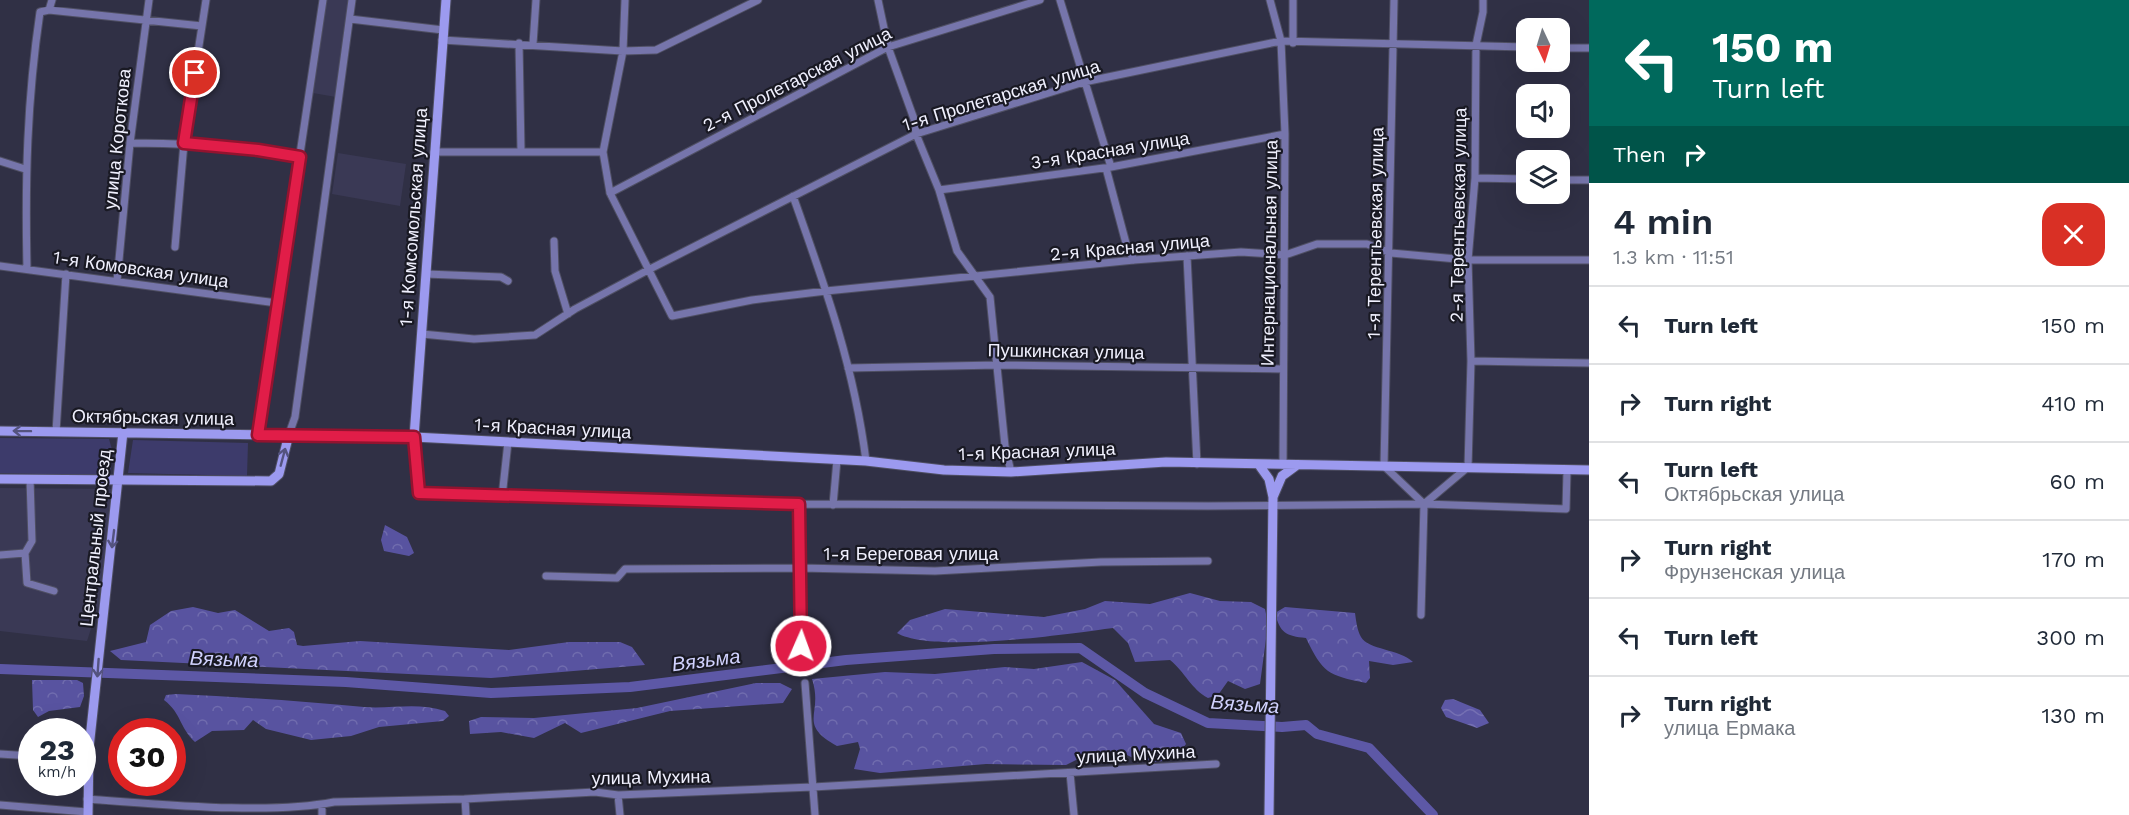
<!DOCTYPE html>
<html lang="en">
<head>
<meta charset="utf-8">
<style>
	:root { --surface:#fff; --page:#f2f2f3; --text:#1f2937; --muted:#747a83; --line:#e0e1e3 }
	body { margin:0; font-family:"Work Sans",sans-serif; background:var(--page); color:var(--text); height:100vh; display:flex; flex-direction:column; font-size:22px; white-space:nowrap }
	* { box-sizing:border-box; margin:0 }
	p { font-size:20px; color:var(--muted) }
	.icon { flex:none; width:33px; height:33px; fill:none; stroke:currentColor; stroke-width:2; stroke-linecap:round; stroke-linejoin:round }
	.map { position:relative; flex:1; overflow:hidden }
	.side { display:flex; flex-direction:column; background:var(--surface); width:540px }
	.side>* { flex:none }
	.hud { background:#00695c; color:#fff; overflow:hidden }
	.needle { width:39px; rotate:176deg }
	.controls { position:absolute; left:1516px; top:18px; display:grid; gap:12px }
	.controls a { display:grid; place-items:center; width:54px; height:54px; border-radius:12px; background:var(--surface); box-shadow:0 6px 24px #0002; font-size:30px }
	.speed { position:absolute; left:18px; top:718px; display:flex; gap:12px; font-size:30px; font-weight:700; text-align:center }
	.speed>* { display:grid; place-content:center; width:78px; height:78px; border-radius:50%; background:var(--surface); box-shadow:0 6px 24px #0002; line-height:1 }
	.speed small { font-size:15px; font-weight:400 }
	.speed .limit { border:9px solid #d22; background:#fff; color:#111 }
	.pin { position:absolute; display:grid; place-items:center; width:51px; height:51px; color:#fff; margin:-26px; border:3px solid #fff; border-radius:50%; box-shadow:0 2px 6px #0007 }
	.me { position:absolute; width:66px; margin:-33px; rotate:2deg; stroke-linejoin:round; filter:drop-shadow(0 0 4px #0008) }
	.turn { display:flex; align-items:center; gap:21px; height:126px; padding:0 24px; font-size:27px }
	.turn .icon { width:78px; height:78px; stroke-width:2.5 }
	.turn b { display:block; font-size:42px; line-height:51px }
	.then { display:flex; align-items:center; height:57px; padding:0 24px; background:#0003; gap:12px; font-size:22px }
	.round { display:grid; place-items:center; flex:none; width:63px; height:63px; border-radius:18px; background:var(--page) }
	.headline { display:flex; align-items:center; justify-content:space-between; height:102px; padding:0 24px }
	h1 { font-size:36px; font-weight:600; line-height:45px }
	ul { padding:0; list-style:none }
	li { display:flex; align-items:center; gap:18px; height:78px; padding:0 24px; border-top:2px solid var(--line) }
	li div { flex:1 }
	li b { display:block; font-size:22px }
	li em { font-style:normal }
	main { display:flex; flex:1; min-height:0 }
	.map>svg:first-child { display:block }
	.built { fill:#3a3955 }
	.green { fill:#3d3b6b }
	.forest { fill:url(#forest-crowns) }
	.water { fill:url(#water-waves) }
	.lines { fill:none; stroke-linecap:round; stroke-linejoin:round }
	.river { stroke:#5d58a6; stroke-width:10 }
	.street-casing { stroke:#4f4f63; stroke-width:9 }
	.secondary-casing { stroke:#4f4f63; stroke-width:11 }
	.street { stroke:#7675ab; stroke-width:7 }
	.secondary { stroke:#9c9aef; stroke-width:9 }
	.oneway { stroke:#54537f }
	.route-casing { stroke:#92132f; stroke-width:15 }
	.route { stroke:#e11d48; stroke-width:10 }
	.labels { text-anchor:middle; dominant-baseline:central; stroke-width:4.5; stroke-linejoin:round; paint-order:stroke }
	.street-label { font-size:18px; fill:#f0f0fe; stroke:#191923 }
	.water-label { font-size:20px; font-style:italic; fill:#d1d2fe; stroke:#191923 }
</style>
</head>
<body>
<main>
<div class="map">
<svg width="1589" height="815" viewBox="0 0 1589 815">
	<defs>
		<pattern id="forest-crowns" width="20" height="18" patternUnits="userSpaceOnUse" patternTransform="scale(1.5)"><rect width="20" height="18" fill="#5853a0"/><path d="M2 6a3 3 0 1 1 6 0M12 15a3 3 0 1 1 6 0" fill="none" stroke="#706cae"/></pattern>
		<pattern id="water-waves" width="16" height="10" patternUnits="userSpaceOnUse" patternTransform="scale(1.5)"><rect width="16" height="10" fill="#5d58a6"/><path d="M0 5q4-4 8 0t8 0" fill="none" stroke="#7570b3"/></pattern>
	</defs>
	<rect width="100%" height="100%" fill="#303045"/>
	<path class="built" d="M326 0H350L336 97 313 93Z
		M338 153 406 164 400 206 332 194Z
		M0 488 112 489 99 604 87 641 0 631Z"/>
	<path class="green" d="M0 438 109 439 113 453 110 476 0 473Z
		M133 440 248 443 247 476 128 473Z"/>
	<path class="forest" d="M385 525 407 537 414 553 409 556 384 551 381 540Z
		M1190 593 1220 601 1251 602 1265 609 1268 624 1260 684 1245 689 1228 681 1218 695 1208 698C1191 689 1185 672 1170 660L1135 662 1128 643 1113 628C1068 634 933 654 897 633L910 620 945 609 1044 617 1085 609 1105 601 1150 604Z
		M193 607 218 613 235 610 269 631 289 628 294 632 297 645 303 646 360 641 509 650 569 642H620L632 647 645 665 491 678 121 660 110 651 146 642 150 625 171 611Z
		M1285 607 1355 613C1356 620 1357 630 1361 637 1368 650 1400 649 1413 662L1393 665 1369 661 1370 678 1366 683C1327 675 1323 673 1306 638 1286 636 1280 633 1275 613Z
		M1082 662 1115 680 1154 724 1181 733 1186 744C1171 766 1147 766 1125 754L1108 761 1082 757 1066 765 986 764 880 773 854 769 860 749 858 742 837 746C796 723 824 715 812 679L885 672 935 674 1005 667 1034 669Z
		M32 680H77L83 683 84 696 80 707 49 711 38 717 33 710Z
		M756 683H780L792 689 783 703 670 711 581 733 565 723 534 738 501 732 470 734 469 721 481 717 534 718 637 708Z
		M176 694C239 697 301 701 364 707 392 709 418 702 445 711L449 716 443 721 379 727 351 736 311 740 266 729 253 720 244 730 212 731 195 742C179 727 182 714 164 700L166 695Z"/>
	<path class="water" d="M1453 699 1480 710 1489 723 1477 728 1446 717 1441 708 1445 700Z"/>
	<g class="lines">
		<path class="river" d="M0 669 346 682 491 693 630 687 846 660 994 649 1080 648 1145 693 1208 723 1282 727 1306 725 1317 734 1369 748 1433 815"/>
		<g class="street-casing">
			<path id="street" d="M625 0 623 51 603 152 610 193 672 316 752 300 826 291 1134 260 1241 252 1285 255 1317 244H1367L1391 253 1468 260H1589
				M878 0 888 47 914 119 916 134 939 190 957 251 990 297 1005 446 1011 472
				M1060 0 1111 167
				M1270 0 1281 41 1285 134 1283 465
				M1293 0V43
				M1394 0 1384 466 1424 504
				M49 10 52 0
				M350 19 443 30
				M442 40 623 51 656 50 758 0
				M519 43 521 151
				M533 44 536 0
				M1560 48H1589
				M130 143C188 143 244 147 300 157
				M434 152H603
				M0 161 25 169
				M1106 168 1127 247 1134 260
				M1475 178 1527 179
				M1560 180H1589
				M939 190 1111 167 1285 134
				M610 193 888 47 1040 0
				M793 196C825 286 854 366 866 461
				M554 241 555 271 568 314
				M175 247 184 143 206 0
				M1187 256 1197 464
				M0 266 277 303
				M27 268C25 180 27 100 40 12L49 10 202 26
				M426 274 501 277 508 281
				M117 281 130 143 149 0
				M422 334 474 339 535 335 575 309 648 270 916 134 1084 82 1281 41 1527 47
				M1471 361 1589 363
				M848 368 998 365 1283 369
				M56 432 66 274
				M289 434 295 417 352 0
				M258 435 323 0
				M414 437 419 493 799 504 1208 506 1424 504 1566 509 1567 471
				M502 497 508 442
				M799 504 801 646
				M833 505 837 460
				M25 553 27 583 54 591
				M0 555 25 553 32 541 30 479
				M546 576 617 578 625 569 801 568 935 571 1101 562 1208 561
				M1421 615 1424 504 1468 467 1471 361 1468 260 1475 178 1476 45 1483 12V0
				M805 683 815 815
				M0 754 32 756
				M1070 773 1074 815
				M618 795 620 815
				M87 799C160 804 266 815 334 802L465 799 595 792 618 795 813 787 1216 764
				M465 799 466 815
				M0 805 87 812
				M322 805V815"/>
		</g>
		<g class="secondary-casing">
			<path id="secondary" d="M0 431 414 437 866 461 944 470 1011 472 1166 462 1589 470
				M414 437 446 0
				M1259 465 1269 479 1273 497
				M0 479 271 481 279 474 289 434
				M88 815 89 748 123 432
				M1269 815 1273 497 1282 476 1297 465"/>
		</g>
		<use href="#street" class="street"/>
		<use href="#secondary" class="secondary"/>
	</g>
	<defs><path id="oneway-shaft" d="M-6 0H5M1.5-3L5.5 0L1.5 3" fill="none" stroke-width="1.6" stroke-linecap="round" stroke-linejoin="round" transform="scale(1.5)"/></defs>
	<g class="oneway">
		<use href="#oneway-shaft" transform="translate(22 431) rotate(-179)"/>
		<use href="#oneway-shaft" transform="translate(283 457) rotate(-75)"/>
		<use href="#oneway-shaft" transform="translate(113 539) rotate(97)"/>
		<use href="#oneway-shaft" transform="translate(98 668) rotate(94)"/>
	</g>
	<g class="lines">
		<g class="route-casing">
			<path id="route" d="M195 73 184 143 258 150 300 157 258 435 414 437 419 493 799 504 801 646"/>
		</g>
		<use href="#route" class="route"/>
	</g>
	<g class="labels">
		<g class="street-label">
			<text transform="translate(797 79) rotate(-27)">2-я Пролетарская улица</text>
			<text transform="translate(1001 95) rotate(-17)">1-я Пролетарская улица</text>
			<text transform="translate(117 139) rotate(-84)">улица Короткова</text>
			<text transform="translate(1110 150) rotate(-9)">3-я Красная улица</text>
			<text transform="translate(1458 215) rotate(-89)">2-я Терентьевская улица</text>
			<text transform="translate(413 217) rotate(-86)">1-я Комсомольская улица</text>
			<text transform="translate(1375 233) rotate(-89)">1-я Терентьевская улица</text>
			<text transform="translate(1130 247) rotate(-5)">2-я Красная улица</text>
			<text transform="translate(1269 253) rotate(-89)">Интернациональная улица</text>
			<text transform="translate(141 269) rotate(8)">1-я Комовская улица</text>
			<text transform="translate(1066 351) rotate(1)">Пушкинская улица</text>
			<text transform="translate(153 417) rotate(1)">Октябрьская улица</text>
			<text transform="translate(553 428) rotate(3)">1-я Красная улица</text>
			<text transform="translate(1037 451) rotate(-2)">1-я Красная улица</text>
			<text transform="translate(95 538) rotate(-84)">Центральный проезд</text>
			<text x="911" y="553">1-я Береговая улица</text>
			<text transform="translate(1136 754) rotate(-3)">улица Мухина</text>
			<text transform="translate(651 777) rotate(-1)">улица Мухина</text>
		</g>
		<g class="water-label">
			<text transform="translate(224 659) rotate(2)">Вязьма</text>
			<text transform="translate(706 660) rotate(-7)">Вязьма</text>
			<text transform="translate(1245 704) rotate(4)">Вязьма</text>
		</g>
	</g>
</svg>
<div class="controls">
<a><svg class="needle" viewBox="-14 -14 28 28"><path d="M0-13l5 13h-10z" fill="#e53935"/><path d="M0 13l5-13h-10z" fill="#747a83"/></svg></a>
<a><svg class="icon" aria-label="sound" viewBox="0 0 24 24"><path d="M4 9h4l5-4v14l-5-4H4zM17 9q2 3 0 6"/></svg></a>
<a><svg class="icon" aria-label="layers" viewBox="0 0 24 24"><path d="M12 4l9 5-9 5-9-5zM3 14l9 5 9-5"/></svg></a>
</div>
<div class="speed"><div>23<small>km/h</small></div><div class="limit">30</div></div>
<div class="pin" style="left:195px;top:73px;background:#d93025"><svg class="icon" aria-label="arrive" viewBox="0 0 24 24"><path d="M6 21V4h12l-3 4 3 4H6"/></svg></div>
<svg class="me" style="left:801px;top:646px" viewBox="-20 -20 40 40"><circle r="17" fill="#e11d48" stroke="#fff" stroke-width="3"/><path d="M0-11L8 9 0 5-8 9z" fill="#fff"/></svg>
</div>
<section class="side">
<div class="hud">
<div class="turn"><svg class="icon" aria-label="left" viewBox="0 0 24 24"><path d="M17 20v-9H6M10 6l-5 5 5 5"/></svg><div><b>150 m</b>Turn left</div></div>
<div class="then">Then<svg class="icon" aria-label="right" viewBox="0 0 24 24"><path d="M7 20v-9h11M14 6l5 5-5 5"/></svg></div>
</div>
<div class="headline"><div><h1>4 min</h1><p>1.3 km · 11:51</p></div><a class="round" style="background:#d93025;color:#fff"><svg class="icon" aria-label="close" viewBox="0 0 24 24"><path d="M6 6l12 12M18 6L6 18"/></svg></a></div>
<ul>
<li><svg class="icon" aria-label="left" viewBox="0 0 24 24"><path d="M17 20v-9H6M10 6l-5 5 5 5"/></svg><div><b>Turn left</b></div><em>150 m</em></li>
<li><svg class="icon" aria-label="right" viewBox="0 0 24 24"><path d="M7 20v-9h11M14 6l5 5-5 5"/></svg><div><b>Turn right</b></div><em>410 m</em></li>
<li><svg class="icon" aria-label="left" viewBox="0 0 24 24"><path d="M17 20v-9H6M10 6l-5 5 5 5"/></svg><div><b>Turn left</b><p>Октябрьская улица</p></div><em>60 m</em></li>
<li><svg class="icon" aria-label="right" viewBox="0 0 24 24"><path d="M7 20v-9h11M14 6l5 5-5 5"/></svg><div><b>Turn right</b><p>Фрунзенская улица</p></div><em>170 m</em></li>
<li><svg class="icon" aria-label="left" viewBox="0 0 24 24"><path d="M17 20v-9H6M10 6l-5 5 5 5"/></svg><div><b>Turn left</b></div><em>300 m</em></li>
<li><svg class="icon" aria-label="right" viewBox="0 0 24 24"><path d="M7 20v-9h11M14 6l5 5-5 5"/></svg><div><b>Turn right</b><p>улица Ермака</p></div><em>130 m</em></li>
</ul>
</section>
</main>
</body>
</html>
